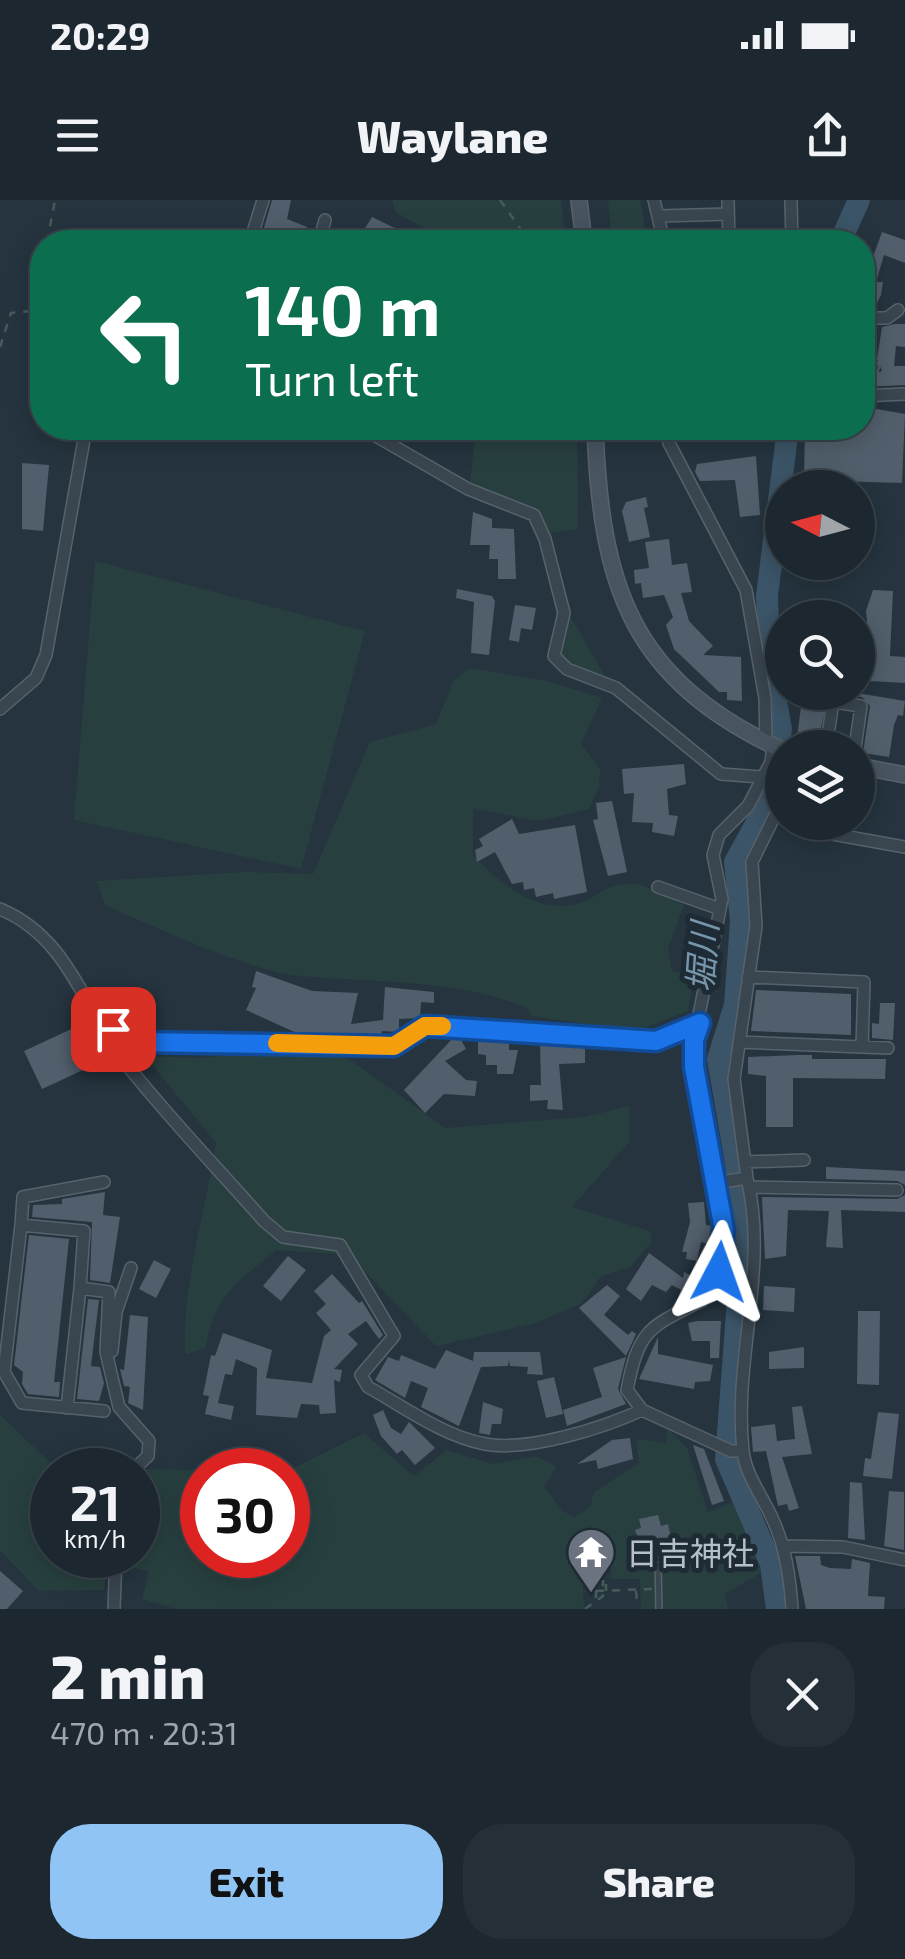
<!DOCTYPE html>
<html lang="en">
<head>
<meta charset="utf-8">
<style>
	:root { --surface:#1c272f; --page:#252f37; --text:#f1f3f6; --muted:#a0a5aa; --line:#3a444b; --accent:#8fc4f5 }
	body { margin:0; font-family:"Exo 2","Noto Sans JP",sans-serif; background:var(--page); color:var(--text); height:100vh; display:flex; flex-direction:column; font-size:38px; white-space:nowrap }
	* { box-sizing:border-box; margin:0 }
	p { font-size:32px; color:var(--muted) }
	.icon { flex:none; width:55px; height:55px; fill:none; stroke:currentColor; stroke-width:2; stroke-linecap:round; stroke-linejoin:round }
	.map { position:relative; height:1409px; overflow:hidden }
	.drawer { display:flex; flex-direction:column; background:var(--surface); flex:1 }
	.drawer>* { flex:none }
	.guide { position:absolute; left:30px; top:30px; width:845px; height:210px; border-radius:40px; box-shadow:0 5px 25px #0003,0 0 0 2px var(--line); background:#0b6e4f; color:#fff; overflow:hidden }
	.needle { width:65px; rotate:276deg }
	.buttons { position:absolute; left:765px; top:270px; display:grid; gap:20px }
	.buttons a { display:grid; place-items:center; width:110px; height:110px; border-radius:50%; background:var(--surface); box-shadow:0 5px 25px #0003,0 0 0 2px var(--line); font-size:50px }
	.speed { position:absolute; left:30px; top:1248px; display:flex; gap:20px; font-size:50px; font-weight:700; text-align:center }
	.speed>* { display:grid; place-content:center; width:130px; height:130px; border-radius:50%; background:var(--surface); box-shadow:0 5px 25px #0003,0 0 0 2px var(--line); line-height:1 }
	.speed small { font-size:25px; font-weight:400 }
	.speed .limit { border:15px solid #d22; background:#fff; color:#111 }
	.pin { position:absolute; display:grid; place-items:center; width:85px; height:85px; color:#fff; margin:-42px; border-radius:20px; box-shadow:0 5px 15px #0006 }
	.me { position:absolute; width:110px; margin:-55px; rotate:4deg; stroke-linejoin:round; filter:drop-shadow(0 0 8px #0008) }
	.turn { display:flex; align-items:center; gap:35px; height:210px; padding:0 50px; font-size:45px }
	.turn .icon { width:130px; height:130px; stroke-width:2.5 }
	.turn b { display:block; font-size:70px; line-height:85px }
	.round { display:grid; place-items:center; flex:none; width:105px; height:105px; border-radius:40px; background:var(--page) }
	.overview { display:flex; align-items:center; justify-content:space-between; height:170px; padding:0 50px }
	h1 { font-size:60px; font-weight:800; line-height:75px }
	.primary-button { display:flex; gap:20px; margin-top:auto; padding:20px 50px }
	.primary-button a { flex:1; height:115px; border-radius:40px; background:var(--accent); color:#111; font-size:40px; font-weight:800; line-height:115px; text-align:center }
	.primary-button a+a { background:var(--page); color:var(--text) }
	.status { display:flex; justify-content:space-between; align-items:center; height:70px; padding:0 50px; background:var(--surface); direction:ltr }
	.status svg { height:28px; fill:currentColor }
	header { display:flex; justify-content:space-between; align-items:center; height:130px; padding:0 50px; background:var(--surface); font-size:45px; font-weight:800 }
	.map>svg:first-child { display:block }
	.green { fill:#27403f; fill-rule:evenodd }
	.lines { fill:none; stroke-linecap:round; stroke-linejoin:round }
	.river { stroke:#3b5467; stroke-width:22 }
	.building { fill:#515f6c }
	.service-casing { stroke:#57636c; stroke-width:8 }
	.minor-casing { stroke:#57636c; stroke-width:14 }
	.secondary-casing { stroke:#57636c; stroke-width:18 }
	.path { stroke:#455c5b; stroke-width:2.5; stroke-dasharray:8 8; stroke-linecap:butt }
	.service { stroke:#39454f; stroke-width:5 }
	.minor { stroke:#39454f; stroke-width:11 }
	.secondary { stroke:#485561; stroke-width:15 }
	.route-casing { stroke:#114b97; stroke-width:25 }
	.route { stroke:#1a73e8; stroke-width:18 }
	.slow { stroke:#f59e0b; stroke-width:18 }
	.labels { text-anchor:middle; dominant-baseline:central; stroke-width:10; stroke-linejoin:round; paint-order:stroke }
	.poi-label { font-size:32px; fill:#b6c0c9; stroke:#1e2a34; text-anchor:start }
	.water-label { font-size:35px; font-style:italic; fill:#7795ab; stroke:#1e2a34 }
</style>
</head>
<body>
<div class="status"><b>20:29</b><svg viewBox="0 0 49 12"><path d="M0 12V9h3v3zM5 12V6h3v6zM10 12V3h3v9zM15 12V0h3v12zM26 1h20v11H26zM47 4h2v5h-2z"/></svg></div>
<header><svg class="icon" aria-label="menu" viewBox="0 0 24 24"><path d="M4 6h16M4 12h16M4 18h16"/></svg>Waylane<svg class="icon" aria-label="share" viewBox="0 0 24 24"><path d="M12 15V3M7 8l5-5 5 5M5 13v7h14v-7"/></svg></header>
<div class="map">
<svg width="905" height="1409" viewBox="0 0 905 1409">
	<rect width="100%" height="100%" fill="#25343f"/>
	<path class="green" d="M392 0H561L565 42H434L431 31 396 13Z
		M608 0H640L646 33 630 42H612Z
		M476 228H577L578 329 551 333 534 307 470 283Z
		M95 361 365 431 301 669 74 620Z
		M571 417 604 475 601 477 572 466 561 455 567 418Z
		M470 468 547 481 602 498 581 544 600 569 599 587 589 609 538 621 473 608V655C500 683 539 718 583 702 603 694 606 683 633 684 649 685 669 698 684 705L668 749 672 771 693 776 688 811 637 831 531 816 528 808C451 777 373 784 293 775 245 769 154 726 106 706L96 681 245 672 313 674 370 542 436 524 454 480Z
		M288 849 349 859 445 928 585 917 629 906V942L572 1007 650 1031 652 1041 630 1067 601 1076 582 1103 536 1123 436 1146 349 1055 276 1050C237 1083 214 1095 206 1147L185 1155C182 1084 205 1014 216 943L145 856 200 858Z
		M0 1215 56 1268 202 1270V1355H288V1271L364 1233 414 1276 447 1250 493 1264 535 1256 557 1267 544 1287 563 1311 574 1317 590 1307 594 1292 639 1263 636 1239 666 1243 668 1229 687 1248 708 1312 733 1302 753 1335 761 1373 725 1394 728 1409H641L640 1379H611L610 1366 582 1367 584 1409H176L142 1399 149 1372 107 1360 104 1390 39 1391 0 1350ZM52 1270H138V1355H52Z"/>
	<g class="lines">
		<path class="river" d="M840 42 859 0
			M777 1409 771 1364 726 1259 741 1060 736 963 718 859 735 805 741 721 735 662 773 593 781 529 769 463 767 396 788 228"/>
	</g>
	<path class="building" d="M272 0H291L287 19 307 27 301 42 274 39 260 42Z
		M372 17 403 32 396 42 362 33Z
		M882 32 905 40V63L884 55 876 82H883L881 95 877 103 865 102V79Z
		M895 124H905V147L896 146 894 166H905V185L862 187 863 176 882 171 877 159 882 127Z
		M865 207 905 214 902 283 804 280 805 228H864Z
		M756 256 760 315 740 317 735 280 700 281 695 272 697 264Z
		M22 263 49 265 43 331 22 329Z
		M646 297 648 307 644 308 650 337 629 342 622 311 626 302Z
		M473 312 492 319V328L514 329 516 379H498V359H489L490 345H470Z
		M669 339 672 365 687 363 692 392 681 393 689 421 713 446 703 455 741 457 742 501 727 500V492H719L674 449 666 425 673 417 664 395 643 398 641 383 635 384 634 370 649 368 645 342Z
		M457 389 492 396 495 401 489 455 471 453 474 402 456 398Z
		M873 390 893 391 890 456 905 457V483L869 481 870 462H864V451L870 452 866 411Z
		M515 405 536 408 532 430 521 428 519 442 509 440Z
		M803 492H851L905 501 903 516 898 515 894 525 889 557 863 553 870 506 862 497 829 494 818 541 797 537Z
		M684 564 686 584 667 589 669 615 678 616 674 636 652 632 653 623 632 622 634 593 624 594 622 569Z
		M612 601 627 672 608 676 593 620 598 619 596 603Z
		M512 619 519 634 575 625 587 692 554 699 553 693 536 697 534 688 524 690 523 682 512 684 495 652 477 662 475 650 483 646 479 639Z
		M256 771 312 791 358 793 351 824 383 820 385 787 434 792V803L421 802 420 818 399 819V832L382 831 381 836 301 835 246 810 256 788 252 787Z
		M756 790 851 794V835L751 831Z
		M880 803H895L893 840 872 838V823L879 824Z
		M78 826 96 864 42 889 24 851Z
		M454 837 460 838 466 849 445 861 466 880 477 881 475 896 444 894 425 913 404 890Z
		M478 839 509 841V850H518L513 874H497V865H486V855L478 854Z
		M540 843 585 846V863L559 864 563 910 547 909 548 900 530 901V885H541Z
		M797 855H812V859H886L885 879 793 878V927H766V876L748 874V857Z
		M826 967 905 971V985L897 981 826 979Z
		M105 992 103 1015 120 1017 110 1083 90 1080 92 1022 32 1017 33 1005 62 1004V999Z
		M905 995V1012L841 1010 843 1048 826 1047 829 1011 788 1010 786 1056 765 1059 762 997 897 999Z
		M704 1002 706 1025 711 1026 708 1044 701 1042 697 1061 686 1059 687 1052H682L690 1022 688 1003Z
		M29 1035 69 1039 54 1182H60L59 1197 28 1194 22 1184 23 1172 14 1165Z
		M649 1053 683 1078 684 1072 699 1080 691 1095 672 1085 666 1092 652 1085 641 1101 626 1089Z
		M288 1056 306 1070 281 1101 263 1086Z
		M154 1060 171 1069 156 1098 139 1089Z
		M332 1074 359 1103 362 1101 383 1135 379 1139 366 1121 348 1134 358 1144 334 1169 342 1170 340 1182 334 1180 336 1213 320 1214 319 1205 301 1204 297 1218 256 1215 257 1168 236 1159 232 1175 225 1174 218 1203 234 1206 231 1220 205 1214 209 1196 203 1195 211 1155 215 1156 223 1133 272 1150 266 1178 312 1183 324 1136 331 1130 316 1113 326 1104 314 1091Z
		M607 1085 620 1096 604 1115 628 1135 632 1131 636 1134 626 1156 579 1108Z
		M764 1086 795 1088 794 1112 763 1110Z
		M88 1099 99 1100 91 1166 100 1167 104 1183 99 1201 77 1199Z
		M858 1111H880L879 1185 857 1184Z
		M130 1115 148 1117 143 1210 128 1203 130 1187 124 1186 120 1169 124 1170Z
		M697 1121H721L719 1158H710V1141H692L688 1123Z
		M658 1137V1154L713 1165 710 1181 695 1182 694 1189 639 1179Z
		M804 1147V1168L769 1169V1152Z
		M446 1150 473 1161 474 1152H540L543 1175 527 1174 528 1167 510 1166 509 1160 508 1166 481 1167 459 1226 421 1207 428 1188 411 1181 405 1198 375 1180 388 1157 399 1161 401 1155 435 1169Z
		M626 1157 618 1189 626 1204 567 1226 563 1210 602 1197 593 1168Z
		M554 1177 563 1214 546 1218 537 1181Z
		M483 1202 503 1209 501 1224H492L490 1235 479 1233Z
		M802 1206 812 1254 782 1257 799 1308 789 1311 787 1304 778 1306 766 1251 753 1252 751 1227 775 1224 777 1241 795 1239 792 1207Z
		M383 1210 391 1228 401 1234 409 1222 435 1248 415 1265 402 1250 397 1254 381 1236 373 1215Z
		M878 1212 899 1214 892 1279 863 1276 865 1258 871 1259Z
		M630 1238 633 1259 598 1269 596 1260 577 1264 612 1240Z
		M693 1245 704 1249 724 1301 712 1305Z
		M850 1282 862 1283 865 1340 848 1338Z
		M889 1291 904 1292V1350L884 1346Z
		M658 1315 661 1326 668 1324 672 1344 643 1350 635 1330 641 1328 639 1319Z
		M795 1356H820L821 1365 830 1368 851 1369 852 1359 870 1363 868 1396 885 1397 884 1409H806Z
		M0 1371 23 1391 7 1409H0Z"/>
	<g class="lines">
		<g class="service-casing">
			<path id="service" d="M658 1365 659 1409"/>
		</g>
		<g class="minor-casing">
			<path id="minor" d="M654 0 664 42
				M728 0 729 42
				M791 0 792 42
				M660 16 728 14
				M250 42 263 0
				M319 42 325 20
				M862 118H887L898 110
				M862 167H873
				M862 196 905 194
				M362 228 468 289 534 315 545 339 564 413 554 456 567 469 616 488 721 574 761 577
				M665 228 669 243 746 390 765 498 766 543
				M0 509 36 478 46 455 86 228
				M826 548 833 502 861 506 855 548
				M810 630 905 647
				M658 687 720 709
				M0 709C70 738 84 810 127 865 170 919 218 969 264 1021L283 1037 340 1045 394 1136 361 1175 368 1187C404 1207 443 1236 485 1244 527 1252 603 1228 642 1210
				M748 777 864 782 862 847
				M97 808 113 829 137 841 394 846 425 826 656 841 700 823
				M739 842 888 848
				M745 962 804 960
				M747 978 734 879 756 726 752 662 782 601
				M714 983 747 978C769 1068 733 1159 743 1251 746 1276 763 1297 773 1320 786 1349 790 1378 792 1409
				M749 987 897 990
				M21 1025 23 997 104 982
				M112 1151 116 1112 131 1068
				M67 1208 80 1088
				M104 1211 22 1203 4 1172 21 1025 84 1031 80 1088 109 1092 106 1152 119 1207 149 1241 148 1256 133 1270
				M743 1251H731L642 1210 627 1190C639 1128 650 1127 701 1101L719 1073 724 1030 694 867V840L722 699 713 655 719 635 748 606 771 562 773 545
				M783 1346 843 1347 905 1360
				M114 1409 116 1355"/>
		</g>
		<g class="secondary-casing">
			<path id="secondary" d="M579 0 584 42
				M595 228C601 386 630 479 782 550
				M858 566 905 575"/>
		</g>
		<path class="path" d="M500 0 530 42
			M47 42 55 0
			M38 106 42 74
			M0 147 11 113 42 110
			M596 1391 652 1389
			M636 1391 637 1402
			M596 1398V1380H606V1391
			M585 1409 603 1396V1380"/>
		<use href="#service" class="service"/>
		<use href="#minor" class="minor"/>
		<use href="#secondary" class="secondary"/>
	</g>
	<g class="lines">
		<g class="route-casing">
			<path id="route" d="M113 829 138 842 394 846 425 826 656 841 700 823 694 840V867L724 1030 719 1072"/>
		</g>
		<use href="#route" class="route"/>
		<path class="slow" d="M277 843 394 846 425 826H442"/>
	</g>
	<defs>
		<g id="temple-pin" transform="scale(2.5)"><path d="M0 17L-7.5 6A9.5 9.5 0 1 1 7.5 6Z" fill="#6b7280" stroke="#1e2a34"/><path d="M0-6L5-2H3V0L6.5 2.5H4V6H1.5V3h-3V6H-4V2.5H-6.5L-3 0V-2H-5Z" fill="#fff"/></g>
	</defs>
	<g fill-rule="evenodd">
		<use href="#temple-pin" x="591" y="1352"/>
	</g>
	<g class="labels">
		<g class="poi-label">
			<text x="626" y="1352">日吉神社</text>
		</g>
		<g class="water-label">
			<text transform="translate(701 757) rotate(-86)">堀川</text>
		</g>
	</g>
</svg>
<div class="buttons">
<a><svg class="needle" viewBox="-14 -14 28 28"><path d="M0-13l5 13h-10z" fill="#e53935"/><path d="M0 13l5-13h-10z" fill="#a0a5aa"/></svg></a>
<a><svg class="icon" aria-label="search" viewBox="0 0 24 24"><circle cx="10" cy="10" r="6"/><path d="M15 15l6 6"/></svg></a>
<a><svg class="icon" aria-label="layers" viewBox="0 0 24 24"><path d="M12 4l9 5-9 5-9-5zM3 14l9 5 9-5"/></svg></a>
</div>
<div class="speed"><div>21<small>km/h</small></div><div class="limit">30</div></div>
<div class="pin" style="left:113px;top:829px;background:#d93025"><svg class="icon" aria-label="arrive" viewBox="0 0 24 24"><path d="M6 21V4h12l-3 4 3 4H6"/></svg></div>
<svg class="me" style="left:719px;top:1072px" viewBox="-20 -20 40 40"><path d="M0-17L14 15 0 8-14 15z" fill="#1a73e8" stroke="#fff" stroke-width="4"/></svg>
<div class="guide">
<div class="turn"><svg class="icon" aria-label="left" viewBox="0 0 24 24"><path d="M17 20v-9H6M10 6l-5 5 5 5"/></svg><div><b>140 m</b>Turn left</div></div>
</div>
</div>
<section class="drawer">
<div class="overview"><div><h1>2 min</h1><p>470 m · 20:31</p></div><a class="round"><svg class="icon" aria-label="close" viewBox="0 0 24 24"><path d="M6 6l12 12M18 6L6 18"/></svg></a></div>
<div class="primary-button"><a>Exit</a><a>Share</a></div>
</section>
</body>
</html>
